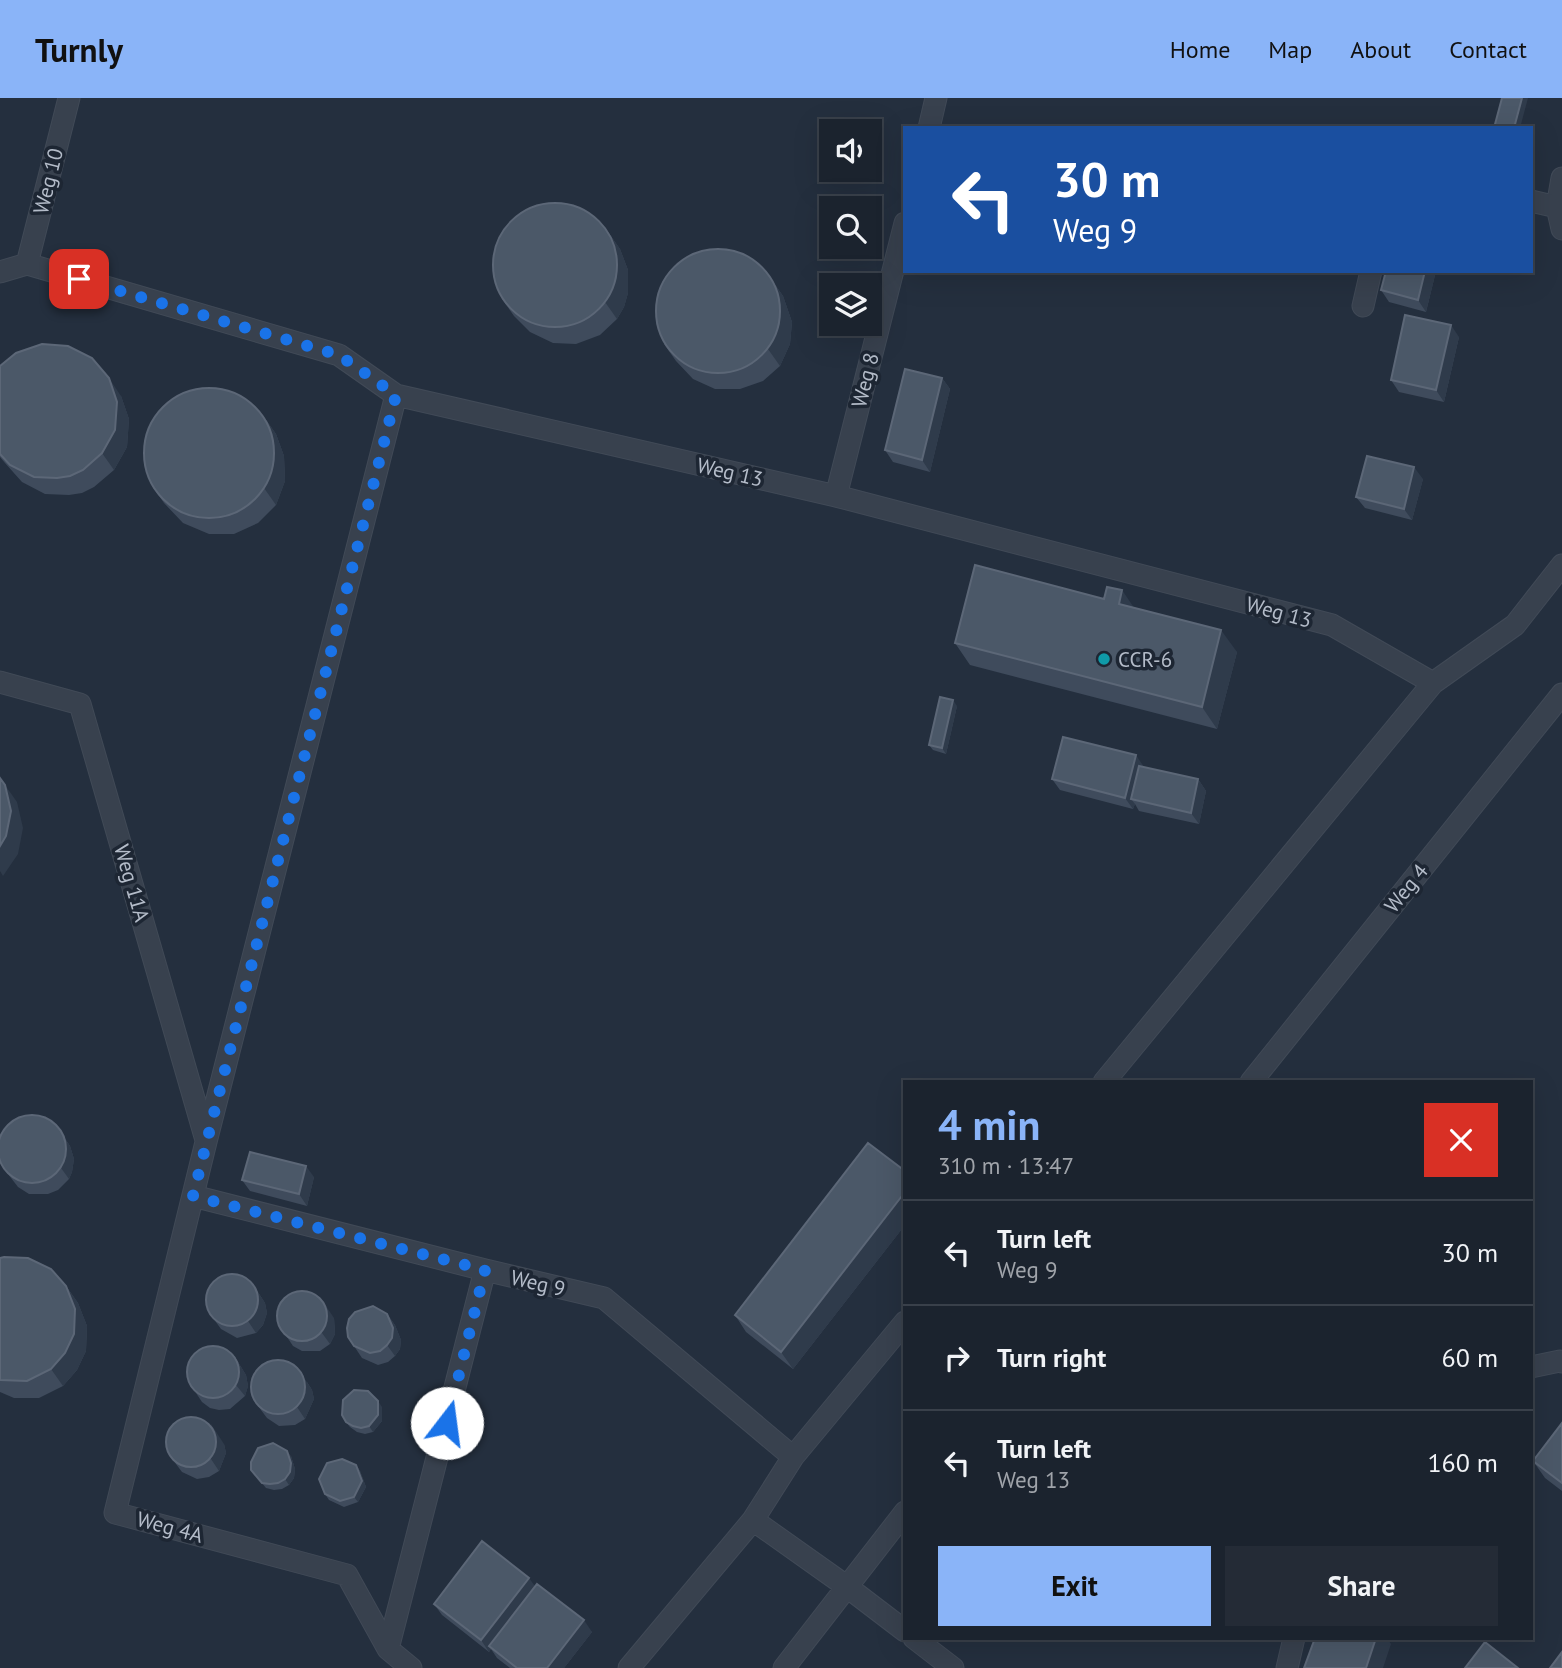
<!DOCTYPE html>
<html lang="en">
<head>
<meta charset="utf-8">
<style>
	:root { --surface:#1b232e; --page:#242b36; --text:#f1f3f6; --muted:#a0a4aa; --line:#39404a; --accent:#8ab4f8 }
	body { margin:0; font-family:"PT Sans",sans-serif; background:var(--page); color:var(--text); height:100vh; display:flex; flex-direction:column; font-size:26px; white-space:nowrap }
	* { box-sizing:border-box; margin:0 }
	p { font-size:23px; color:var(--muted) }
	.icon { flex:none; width:38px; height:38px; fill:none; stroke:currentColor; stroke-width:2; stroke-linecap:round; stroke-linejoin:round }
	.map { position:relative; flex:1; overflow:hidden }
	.side { position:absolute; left:903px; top:982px; width:630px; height:560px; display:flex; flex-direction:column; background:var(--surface); border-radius:0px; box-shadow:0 7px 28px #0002,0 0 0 2px var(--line) }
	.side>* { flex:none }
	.guide { position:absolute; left:903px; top:28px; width:630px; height:147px; border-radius:0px; box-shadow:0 7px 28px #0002,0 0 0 2px var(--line); background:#1a4fa0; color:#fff; overflow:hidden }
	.buttons { position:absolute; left:819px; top:21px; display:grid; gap:14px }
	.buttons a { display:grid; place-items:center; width:63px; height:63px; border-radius:0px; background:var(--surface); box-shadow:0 7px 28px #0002,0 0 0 2px var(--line); font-size:35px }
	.pin { position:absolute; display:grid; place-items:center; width:60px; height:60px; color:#fff; margin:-30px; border-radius:14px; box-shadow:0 4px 10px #0006 }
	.me { position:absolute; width:77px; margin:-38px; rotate:15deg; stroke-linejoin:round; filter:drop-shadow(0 0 5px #0008) }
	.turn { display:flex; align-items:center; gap:24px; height:147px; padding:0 35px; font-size:32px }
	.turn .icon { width:91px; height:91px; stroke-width:2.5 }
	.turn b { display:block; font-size:49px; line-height:60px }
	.round { display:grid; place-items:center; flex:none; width:74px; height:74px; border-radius:0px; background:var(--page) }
	.summary { display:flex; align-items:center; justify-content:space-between; height:119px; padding:0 35px }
	h1 { font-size:42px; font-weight:600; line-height:52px; color:var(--accent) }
	.primary-button { display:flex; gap:14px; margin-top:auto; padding:14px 35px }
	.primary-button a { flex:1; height:80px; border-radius:0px; background:var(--accent); color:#111; font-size:28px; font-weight:600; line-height:80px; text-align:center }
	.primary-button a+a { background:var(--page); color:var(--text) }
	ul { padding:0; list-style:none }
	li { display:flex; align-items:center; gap:21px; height:105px; padding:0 35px; border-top:2px solid var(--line) }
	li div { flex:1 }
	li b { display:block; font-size:26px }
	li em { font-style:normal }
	header { display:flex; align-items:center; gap:42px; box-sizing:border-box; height:98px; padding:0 35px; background:var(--accent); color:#111 }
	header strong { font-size:33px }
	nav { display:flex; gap:38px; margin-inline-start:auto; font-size:24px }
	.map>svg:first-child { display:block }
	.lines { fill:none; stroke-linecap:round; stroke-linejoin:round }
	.lane-casing { stroke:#414a57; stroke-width:23 }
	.lane { stroke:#38414e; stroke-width:21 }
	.wall { fill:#3f4b5c }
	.shaded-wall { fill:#2f3b4b }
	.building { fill:#4b5868; stroke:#5c6777; stroke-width:2 }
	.route { stroke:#1a73e8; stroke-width:12; stroke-dasharray:0 21.6 }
	.culture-dot { fill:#0f9aa8; stroke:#1d2633; stroke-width:2.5 }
	.labels { text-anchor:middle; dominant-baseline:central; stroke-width:7; stroke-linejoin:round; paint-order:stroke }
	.street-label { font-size:21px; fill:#b4bcc9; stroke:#1d2633 }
	.poi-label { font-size:21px; fill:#b4bcc9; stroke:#1d2633; text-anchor:start }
</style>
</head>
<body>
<header>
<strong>Turnly</strong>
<nav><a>Home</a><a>Map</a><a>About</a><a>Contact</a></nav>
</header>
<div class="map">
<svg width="1562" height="1570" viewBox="0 0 1562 1570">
	<rect width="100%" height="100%" fill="#242f3e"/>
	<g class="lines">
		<g class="lane-casing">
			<path id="lane" d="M929 30 936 0
				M1562 80 1557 109 1562 131
				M1531 103 1557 109
				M27 166 339 257 396 297 836 398 1332 527 1433 585
				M27 166 69 0
				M0 174 27 166
				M1363 208 1371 173
				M396 297 206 1044 115 1415 347 1477 388 1551 411 1570
				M836 398 905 125
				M0 584 80 606 206 1042
				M1104 984 1433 585 1515 527 1562 467
				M1251 984 1562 596
				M193 1098 485 1172 604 1200 793 1359
				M1531 1269 1560 1263 1562 1264
				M753 1422 846 1488 905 1533
				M914 1540 953 1570
				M388 1551 485 1172
				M629 1570 753 1422 793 1359 905 1224
				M784 1570 905 1414
				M1287 1570 1294 1540"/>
		</g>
		<use href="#lane" class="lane"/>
	</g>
	<path class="wall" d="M608 134 620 151 628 172V195L624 209 617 221 600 237 576 246 553 245 530 234 514 218 502 201Z
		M1386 173H1436L1426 214 1389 204 1381 192Z
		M771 181 783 198 792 224 790 246 780 268 763 283 740 291H715L693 281 676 263 664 246Z
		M1459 239 1444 304 1399 294 1391 282Z
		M0 268 121 298 129 321 127 349 114 372 94 389 82 395 69 397 45 396 22 384 5 365 0 359Z
		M942 280 950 291 930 374 893 364 885 352Z
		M264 319 276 336 284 358 285 383 276 407 258 425 234 436H209L183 425 164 405 152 388Z
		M1423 381 1412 422 1365 410 1356 399Z
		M1134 510 1237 554 1217 631 970 567 955 545Z
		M957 608 946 656 933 652 929 647Z
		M1144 669 1198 681 1206 693 1199 726 1139 713 1135 706 1133 711 1060 692 1052 681Z
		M62 1036 70 1048 74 1061 72 1074 69 1081 58 1092 48 1096H29L18 1089 1 1067Z
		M905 1073V1127L793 1271 746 1234 735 1217Z
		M314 1079 307 1108 250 1093 242 1082Z
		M0 1160 66 1188 78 1205 87 1228 86 1253 77 1272 63 1288 39 1300H14L0 1294Z
		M252 1185 265 1205 267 1215 263 1227 256 1235 237 1240 221 1231 213 1220Z
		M387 1216 395 1227 401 1242 400 1251 395 1258 388 1264 378 1267 362 1260 348 1239Z
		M334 1220 335 1236 330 1246 320 1253H302L293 1248 285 1236Z
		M233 1256 246 1277 248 1288 245 1298 230 1311 219 1312 210 1310 202 1304 194 1292Z
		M307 1284 312 1292 314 1301 305 1321 295 1327 279 1328 267 1320 258 1308Z
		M382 1309V1323L373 1334 365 1336 357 1334 350 1329 346 1324Z
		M1562 1325V1393L1545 1380 1533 1363Z
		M224 1346 226 1355 219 1373 209 1379 197 1381 182 1374 173 1362Z
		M291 1358 295 1371 294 1380 289 1387 282 1391 274 1392 266 1390 251 1372Z
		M356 1367 360 1373 366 1389 358 1404 344 1409 329 1402 325 1396Z
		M535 1489 592 1534 564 1570H510L497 1560 491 1551 489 1554 442 1517 434 1506Z"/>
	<path class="shaded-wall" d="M1522 0H1528L1520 30H1514Z
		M608 134 620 151 628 172V195L624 209 617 221 605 204Z
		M1425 173H1436L1426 214 1418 202Z
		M771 181 783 198 792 224 790 246 780 268 768 251Z
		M1451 227 1459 239 1444 304 1436 292Z
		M109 280 121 298 129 321 127 349 114 372 102 355Z
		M942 280 950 291 930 374 922 362Z
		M264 319 276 336 284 358 285 383 276 407 264 390Z
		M1414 369 1423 381 1412 422 1404 411Z
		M1122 492 1137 514 1119 506Z
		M1221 532 1237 554 1217 631 1202 609Z
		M953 602 957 608 946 656 942 650Z
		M1136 657 1144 669 1131 701 1135 706 1133 711 1125 700Z
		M1198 681 1206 693 1199 726 1191 715Z
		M5 687 17 704 23 730 18 756 3 778 0 773V748Z
		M62 1036 70 1048 74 1061 72 1074 69 1081 61 1070Z
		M306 1068 314 1079 307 1108 299 1096Z
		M905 1094V1127L793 1271 781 1254Z
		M252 1185 265 1205 267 1215 263 1227 256 1235 248 1223Z
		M66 1188 78 1205 87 1228 86 1253 77 1272 63 1288 51 1271Z
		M326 1208 334 1220 335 1236 330 1246 322 1235Z
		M387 1216 395 1227 401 1242 400 1251 395 1258 387 1247Z
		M233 1256 246 1277 248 1288 245 1298 236 1287Z
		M299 1272 312 1292 314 1301 305 1321 297 1309Z
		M378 1303 382 1309V1323L373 1334 369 1328Z
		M211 1326 224 1346 226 1355 219 1373 211 1361Z
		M287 1353 291 1358 295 1371 294 1380 289 1387 285 1381Z
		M356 1367 360 1373 366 1389 358 1404 354 1399Z
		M529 1480 537 1491 489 1548 491 1551 489 1554 481 1542Z
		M584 1522 592 1534 564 1570H547Z
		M1376 1540H1387L1391 1546 1383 1570H1366Z"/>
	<path class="building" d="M1502 0H1522L1514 30H1494Z
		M493 167a62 62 0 1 1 124 0a62 62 0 1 1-124 0Z
		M656 213a62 62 0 1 1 124 0a62 62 0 1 1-124 0Z
		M1386 173H1425L1418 202 1381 192Z
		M1405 217 1451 227 1436 292 1391 282Z
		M42 246 68 248 92 260 109 280 117 304 115 332 102 355 83 372 70 378 57 380 34 379 10 367 0 356V268L16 255Z
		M905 271 942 280 922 362 885 352Z
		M144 355a65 65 0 1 1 130 0a65 65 0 1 1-130 0Z
		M1367 358 1414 369 1404 411 1356 399Z
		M975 467 1104 501 1107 489 1122 492 1119 506 1221 532 1202 609 955 545Z
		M940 599 953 602 942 650 929 647Z
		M1063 639 1136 657 1125 700 1052 681Z
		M1139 668 1198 681 1191 715 1131 701Z
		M0 680 5 687 11 713 6 738 0 748Z
		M-2 1051a34 34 0 1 1 68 0a34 34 0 1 1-68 0Z
		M868 1045 905 1073V1094L781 1254 735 1217Z
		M250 1054 306 1068 299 1096 242 1082Z
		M4 1159 28 1160 51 1171 66 1188 75 1211 74 1236 65 1255 51 1271 27 1283 0 1282V1160Z
		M206 1202a26 26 0 1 1 52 0a26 26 0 1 1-52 0Z
		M277 1218a25 25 0 1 1 50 0a25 25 0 1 1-50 0Z
		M373 1208 387 1216 393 1230 392 1240 387 1247 380 1253 370 1255 354 1248 348 1239 347 1230 349 1221 355 1214Z
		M187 1274a26 26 0 1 1 52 0a26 26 0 1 1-52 0Z
		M251 1289a27 27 0 1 1 54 0a27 27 0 1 1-54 0Z
		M354 1292 368 1293 378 1303V1317L369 1328 361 1330 353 1328 346 1324 342 1317 343 1302Z
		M166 1344a25 25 0 1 1 50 0a25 25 0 1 1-50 0Z
		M1562 1325V1385L1533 1363Z
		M273 1345 287 1353 291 1365 290 1374 285 1381 278 1385 270 1386 262 1385 251 1372V1364L258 1350Z
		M342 1361 356 1367 362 1383 354 1399 340 1403 325 1396 319 1381 327 1365Z
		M482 1443 529 1480 481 1542 434 1506Z
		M537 1486 584 1522 547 1570H517L489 1548Z
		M1315 1540H1376L1366 1570H1304Z
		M1485 1544 1518 1570H1465Z
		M1562 1554V1570H1550Z"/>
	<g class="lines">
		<path class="route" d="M79 181 339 257 396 297 193 1098 485 1172 447 1325"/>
	</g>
	<circle class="culture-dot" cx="1104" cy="561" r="7"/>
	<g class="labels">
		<g class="street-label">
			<text transform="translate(48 83) rotate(-76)">Weg 10</text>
			<text transform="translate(865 282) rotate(-76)">Weg 8</text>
			<text transform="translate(730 374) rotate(13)">Weg 13</text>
			<text transform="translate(1279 514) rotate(15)">Weg 13</text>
			<text transform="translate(132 785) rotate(74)">Weg 11A</text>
			<text transform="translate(1406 790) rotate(-51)">Weg 4</text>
			<text transform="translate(538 1185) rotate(13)">Weg 9</text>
			<text transform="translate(170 1429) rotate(15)">Weg 4A</text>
		</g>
		<g class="poi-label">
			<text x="1118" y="561">CCR-6</text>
		</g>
	</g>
</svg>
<div class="buttons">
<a><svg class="icon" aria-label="sound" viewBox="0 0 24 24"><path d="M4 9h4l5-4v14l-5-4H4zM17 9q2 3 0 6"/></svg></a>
<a><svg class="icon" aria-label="search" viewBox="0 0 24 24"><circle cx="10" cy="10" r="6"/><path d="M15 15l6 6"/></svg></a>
<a><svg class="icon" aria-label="layers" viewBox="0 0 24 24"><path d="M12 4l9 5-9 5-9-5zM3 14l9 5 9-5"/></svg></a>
</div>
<div class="pin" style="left:79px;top:181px;background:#d93025"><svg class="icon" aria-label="arrive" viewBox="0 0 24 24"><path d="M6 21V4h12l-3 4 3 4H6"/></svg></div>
<svg class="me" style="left:447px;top:1325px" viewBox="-20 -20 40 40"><circle r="19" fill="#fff"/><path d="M0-13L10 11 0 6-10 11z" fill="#1a73e8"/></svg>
<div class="guide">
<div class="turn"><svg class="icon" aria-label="left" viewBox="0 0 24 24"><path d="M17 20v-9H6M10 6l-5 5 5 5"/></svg><div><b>30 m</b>Weg 9</div></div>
</div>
<section class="side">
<div class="summary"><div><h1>4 min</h1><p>310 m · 13:47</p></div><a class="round" style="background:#d93025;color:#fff"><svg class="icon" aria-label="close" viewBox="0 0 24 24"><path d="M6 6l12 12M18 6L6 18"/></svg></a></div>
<ul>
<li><svg class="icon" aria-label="left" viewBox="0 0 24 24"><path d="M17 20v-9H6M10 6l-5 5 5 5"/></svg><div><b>Turn left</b><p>Weg 9</p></div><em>30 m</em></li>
<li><svg class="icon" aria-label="right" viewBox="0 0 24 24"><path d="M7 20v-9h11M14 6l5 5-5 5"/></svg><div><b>Turn right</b></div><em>60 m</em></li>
<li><svg class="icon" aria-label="left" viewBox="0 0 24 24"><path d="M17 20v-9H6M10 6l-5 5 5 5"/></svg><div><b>Turn left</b><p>Weg 13</p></div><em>160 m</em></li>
</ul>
<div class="primary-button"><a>Exit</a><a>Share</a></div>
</section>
</div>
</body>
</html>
